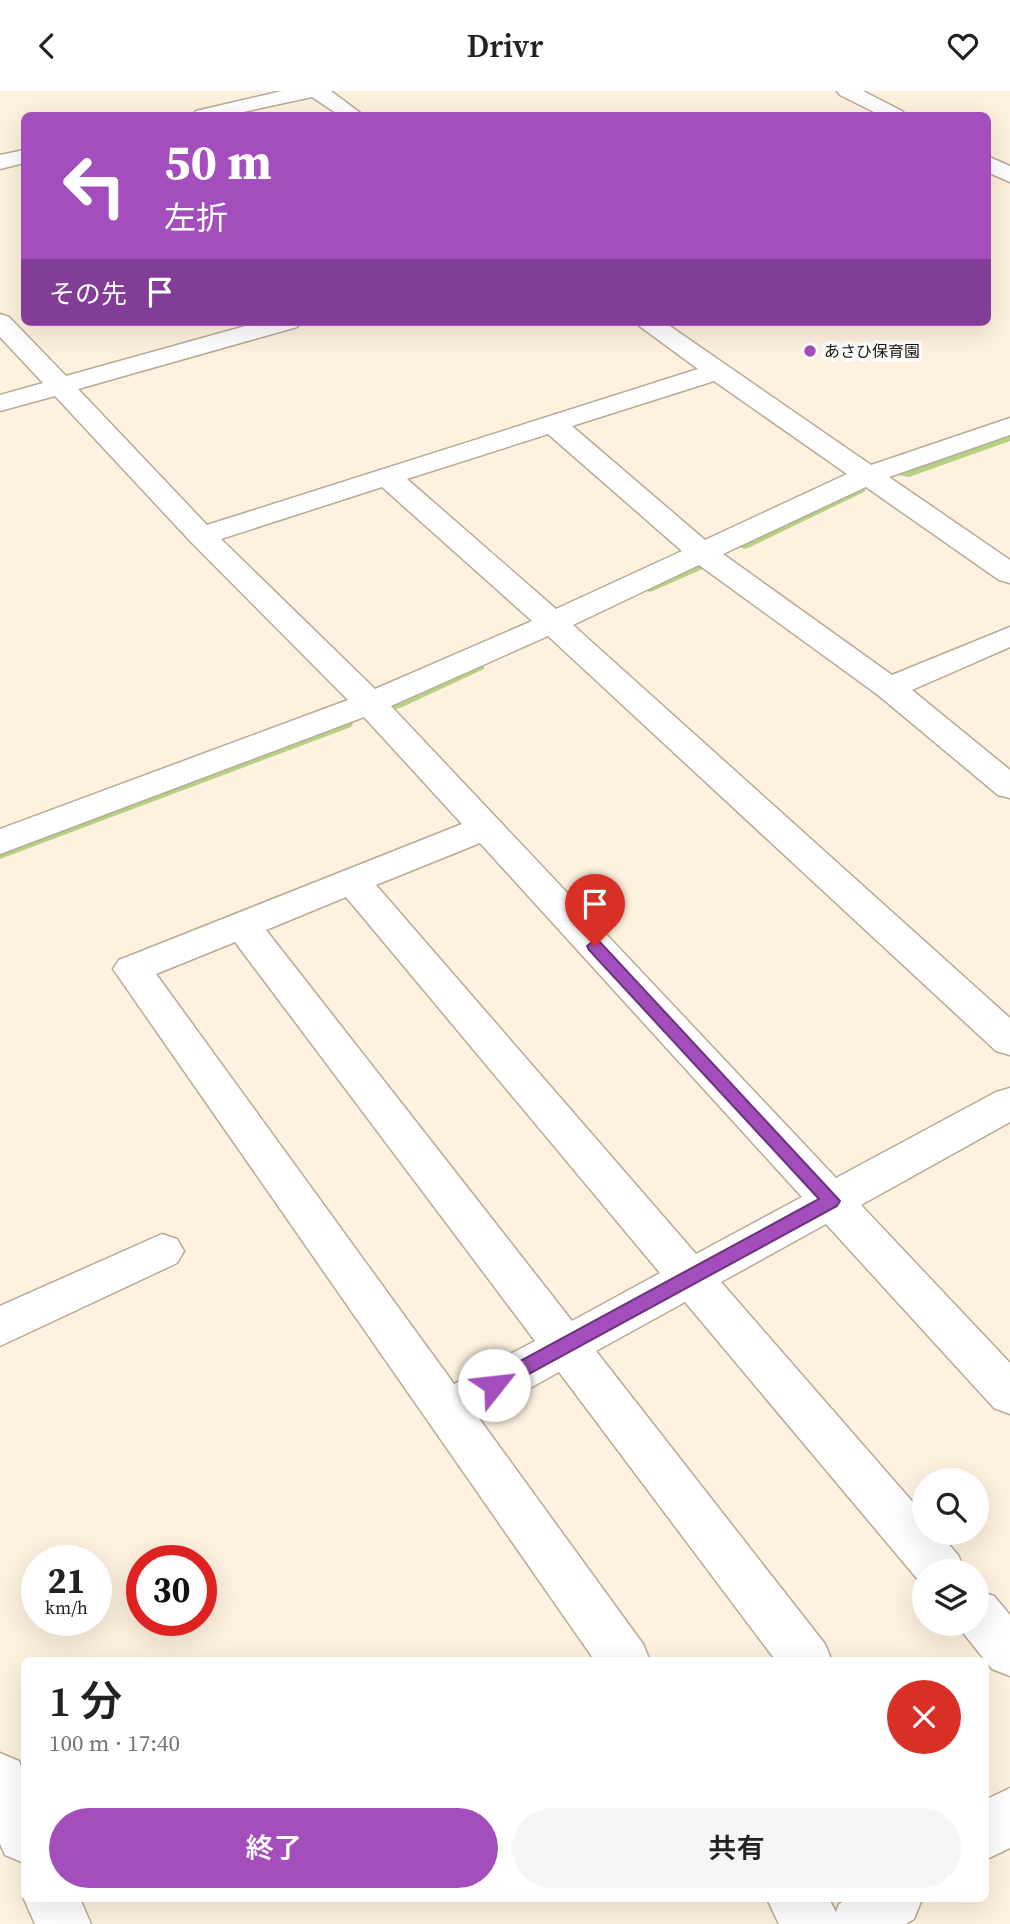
<!DOCTYPE html>
<html lang="ja">
<head>
<meta charset="utf-8">
<style>
	:root { --surface:#fff; --page:#f6f6f6; --text:#222; --muted:#767676; --accent:#a34ebc }
	body { margin:0; font-family:"Source Serif 4","Noto Sans JP",serif; background:var(--page); color:var(--text); height:100vh; display:flex; flex-direction:column; font-size:26px; white-space:nowrap }
	* { box-sizing:border-box; margin:0 }
	p { font-size:23px; color:var(--muted) }
	.icon { flex:none; width:38px; height:38px; fill:none; stroke:currentColor; stroke-width:2; stroke-linecap:round; stroke-linejoin:round }
	.map { position:relative; flex:1; overflow:hidden }
	.details { position:absolute; left:21px; top:1566px; width:968px; height:245px; display:flex; flex-direction:column; background:var(--surface); border-radius:10px; box-shadow:0 7px 28px #0002 }
	.details>* { flex:none }
	.guide { position:absolute; left:21px; top:21px; width:970px; height:214px; border-radius:10px; box-shadow:0 7px 28px #0002; background:#a34ebc; color:#fff; overflow:hidden }
	.tools { position:absolute; left:912px; top:1377px; display:grid; gap:14px }
	.tools a { display:grid; place-items:center; width:77px; height:77px; border-radius:50%; background:var(--surface); box-shadow:0 7px 28px #0002; font-size:35px }
	.speed { position:absolute; left:21px; top:1454px; display:flex; gap:14px; font-size:35px; font-weight:700; text-align:center }
	.speed>* { display:grid; place-content:center; width:91px; height:91px; border-radius:50%; background:var(--surface); box-shadow:0 7px 28px #0002; line-height:1 }
	.speed small { font-size:18px; font-weight:400 }
	.speed .limit { border:10px solid #d22; background:#fff; color:#111 }
	.pin { position:absolute; display:grid; place-items:center; width:60px; height:60px; color:#fff; margin:-72px -30px; border-radius:50% 50% 50% 0; rotate:-45deg; box-shadow:0 0 7px #0007 }
	.pin .icon { rotate:45deg }
	.me { position:absolute; width:77px; margin:-38px; rotate:61deg; stroke-linejoin:round; filter:drop-shadow(0 0 5px #0008) }
	.turn { display:flex; align-items:center; gap:24px; height:147px; padding:0 28px; font-size:32px }
	.turn .icon { width:91px; height:91px; stroke-width:2.5 }
	.turn b { display:block; font-size:49px; line-height:60px }
	.then { display:flex; align-items:center; height:66px; padding:0 28px; background:#0003; gap:14px; font-size:26px }
	.round { display:grid; place-items:center; flex:none; width:74px; height:74px; border-radius:37px; background:var(--page) }
	.summary { display:flex; align-items:center; justify-content:space-between; height:119px; padding:0 28px }
	h1 { font-size:42px; font-weight:600; line-height:52px }
	.button { display:flex; gap:14px; margin-top:auto; padding:14px 28px }
	.button a { flex:1; height:80px; border-radius:42px; background:var(--accent); color:#fff; font-size:28px; font-weight:600; line-height:80px; text-align:center }
	.button a+a { background:var(--page); color:var(--text) }
	header { display:flex; justify-content:space-between; align-items:center; height:91px; padding:0 28px; background:var(--surface); font-size:32px; font-weight:600 }
	.map>svg:first-child { display:block }
	.lines { fill:none; stroke-linecap:round; stroke-linejoin:round }
	.stream { fill:#b5d182; fill-rule:evenodd }
	.minor-casing { stroke:#b9aa95; stroke-width:3 }
	.minor { fill:#fff; fill-rule:evenodd }
	.route { fill:#a34ebc; stroke:#6a337a; stroke-width:2 }
	.poi-dot { fill:#a34ebc; stroke:#fff; stroke-width:2.5 }
	.labels { text-anchor:middle; dominant-baseline:central; stroke-width:7; stroke-linejoin:round; paint-order:stroke }
	.far-poi-label { font-size:16px; fill:#19130c; stroke:#fff; text-anchor:start }
</style>
</head>
<body>
<header><svg class="icon" aria-label="back" viewBox="0 0 24 24"><path d="M15 5l-7 7 7 7"/></svg>Drivr<svg class="icon" aria-label="heart" viewBox="0 0 24 24"><path d="M12 20l-8-8c-3-5 5-10 8-4 3-6 11-1 8 4z"/></svg></header>
<div class="map">
<svg width="1010" height="1833" viewBox="0 0 1010 1833">
	<rect width="100%" height="100%" fill="#fef1df"/>
	<g class="lines">
		<path class="stream" d="M1010 343V350L909 386 899 384Z
			M860 396 866 399 864 401 748 457 744 458 738 454Z
			M705 468 711 472 709 475 653 500 649 501 643 497Z
			M479 571 484 572V578L400 617 395 618 388 614Z
			M346 629 353 633 351 636 0 768V758Z"/>
		<g class="minor-casing">
			<path id="minor" d="M282 0H331L363 24H339L312 6 229 24H192L196 20Z
				M837 0H863L902 20 906 24H880L840 4Z
				M24 59V72L0 78V64Z
				M987 65 1010 75V91L987 81Z
				M0 223 9 226 66 285 260 231H301L297 236 78 298 207 434 698 278 634 231H664L871 374 1010 327V344L889 386 1010 469V492L999 489 866 396 723 463 892 584 1010 536V556L912 599 1010 679V707L998 704 878 604 699 474 573 534 1010 927V964L996 960 548 545 391 615 836 1087 996 1001 1010 997V1031L861 1114 1010 1272V1323L994 1317 826 1133 721 1191 924 1424V1442H939L958 1464 965 1480H924V1496L685 1211 596 1260 825 1553 832 1570H776L559 1281 478 1326 643 1553 650 1570H595L113 878 119 869 462 733 364 626 0 763V738L348 609 191 451 55 305 0 320V304L43 292 0 246ZM714 290 847 383 705 449 572 335ZM548 343 682 460 556 518 407 388ZM382 396 532 530 375 598 221 448ZM480 752 802 1106 696 1163 376 794ZM346 806 660 1182 572 1230 266 839ZM235 851 535 1250 454 1293 156 883Z
				M162 1143 177 1148 184 1160 177 1172 0 1255V1215Z
				M976 1499 994 1505 1010 1524V1585L992 1578 956 1533H976Z
				M0 1662 19 1670 24 1683V1772L5 1764 0 1753Z
				M1010 1697V1757L985 1769V1709Z
				M24 1808H80L91 1833H35Z
				M767 1808H829L836 1821 839 1813 847 1808H922L914 1828 906 1833H779Z"/>
		</g>
		<use href="#minor" class="minor"/>
	</g>
	<path class="route" d="M595 849 600 851 840 1110 837 1115 494 1302 487 1300 485 1294 487 1288 819 1108 589 859 587 855Z"/>
	<circle class="poi-dot" cx="810" cy="260" r="7"/>
	<g class="labels">
		<g class="far-poi-label">
			<text x="824" y="260">あさひ保育園</text>
		</g>
	</g>
</svg>
<div class="tools">
<a><svg class="icon" aria-label="search" viewBox="0 0 24 24"><circle cx="10" cy="10" r="6"/><path d="M15 15l6 6"/></svg></a>
<a><svg class="icon" aria-label="layers" viewBox="0 0 24 24"><path d="M12 4l9 5-9 5-9-5zM3 14l9 5 9-5"/></svg></a>
</div>
<div class="speed"><div>21<small>km/h</small></div><div class="limit">30</div></div>
<div class="pin" style="left:595px;top:855px;background:#d93025"><svg class="icon" aria-label="arrive" viewBox="0 0 24 24"><path d="M6 21V4h12l-3 4 3 4H6"/></svg></div>
<svg class="me" style="left:494px;top:1294px" viewBox="-20 -20 40 40"><circle r="19" fill="#fff"/><path d="M0-13L10 11 0 6-10 11z" fill="#a34ebc"/></svg>
<div class="guide">
<div class="turn"><svg class="icon" aria-label="left" viewBox="0 0 24 24"><path d="M17 20v-9H6M10 6l-5 5 5 5"/></svg><div><b>50 m</b>左折</div></div>
<div class="then">その先<svg class="icon" aria-label="arrive" viewBox="0 0 24 24"><path d="M6 21V4h12l-3 4 3 4H6"/></svg></div>
</div>
<section class="details">
<div class="summary"><div><h1>1 分</h1><p>100 m · 17:40</p></div><a class="round" style="background:#d93025;color:#fff"><svg class="icon" aria-label="close" viewBox="0 0 24 24"><path d="M6 6l12 12M18 6L6 18"/></svg></a></div>
<div class="button"><a>終了</a><a>共有</a></div>
</section>
</div>
</body>
</html>
